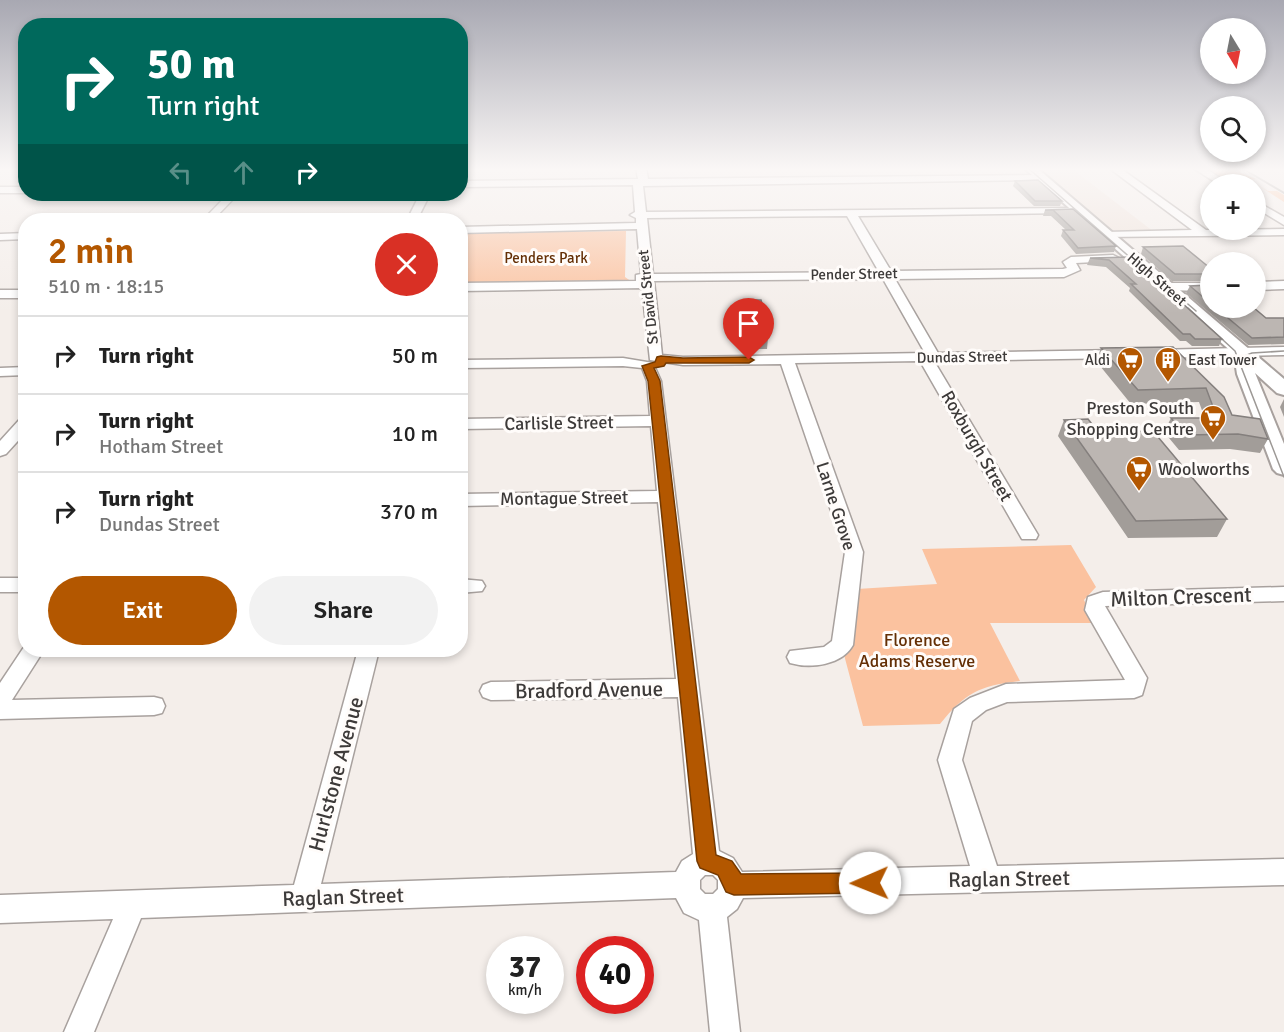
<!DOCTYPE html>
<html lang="en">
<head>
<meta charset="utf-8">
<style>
	:root { --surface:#fff; --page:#f2f2f2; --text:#222; --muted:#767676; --line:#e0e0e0; --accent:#b35700 }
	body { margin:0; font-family:Signika,sans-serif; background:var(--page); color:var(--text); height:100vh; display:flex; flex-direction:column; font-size:22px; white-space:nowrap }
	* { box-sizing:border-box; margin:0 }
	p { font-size:20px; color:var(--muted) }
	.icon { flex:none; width:33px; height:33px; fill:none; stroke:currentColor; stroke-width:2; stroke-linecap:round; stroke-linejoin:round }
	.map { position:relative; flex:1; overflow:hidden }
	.panel { position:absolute; left:18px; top:213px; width:450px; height:444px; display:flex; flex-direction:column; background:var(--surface); border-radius:24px; box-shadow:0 3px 9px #0003 }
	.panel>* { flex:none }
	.hud { position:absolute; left:18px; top:18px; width:450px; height:183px; border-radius:24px; box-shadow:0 3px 9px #0003; background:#00695c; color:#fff; overflow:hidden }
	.needle { width:39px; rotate:170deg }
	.buttons { position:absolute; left:1200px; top:18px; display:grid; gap:12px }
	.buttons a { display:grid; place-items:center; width:66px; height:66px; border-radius:50%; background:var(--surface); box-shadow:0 3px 9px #0003; font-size:30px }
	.speed { position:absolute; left:486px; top:936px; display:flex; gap:12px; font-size:30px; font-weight:700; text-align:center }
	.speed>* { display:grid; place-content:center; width:78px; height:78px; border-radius:50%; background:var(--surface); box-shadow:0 3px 9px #0003; line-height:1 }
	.speed small { font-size:15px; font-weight:400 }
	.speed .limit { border:9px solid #d22; background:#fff; color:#111 }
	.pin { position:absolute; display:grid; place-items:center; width:51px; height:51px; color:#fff; margin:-62px -26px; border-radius:50% 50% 50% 0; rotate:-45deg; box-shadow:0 0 6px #0007 }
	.pin .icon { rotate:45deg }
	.me { position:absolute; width:66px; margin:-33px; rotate:269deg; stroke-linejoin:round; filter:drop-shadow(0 0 4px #0008) }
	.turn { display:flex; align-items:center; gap:21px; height:126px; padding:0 30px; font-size:27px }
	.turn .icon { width:78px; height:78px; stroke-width:2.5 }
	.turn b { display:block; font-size:42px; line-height:51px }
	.lanes { display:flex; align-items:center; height:57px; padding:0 30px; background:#0003; justify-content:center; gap:30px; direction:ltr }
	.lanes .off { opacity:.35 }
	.round { display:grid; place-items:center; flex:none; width:63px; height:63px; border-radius:32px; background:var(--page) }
	.overview { display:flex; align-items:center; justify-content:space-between; height:102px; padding:0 30px }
	h1 { font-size:36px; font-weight:600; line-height:45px; color:var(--accent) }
	.action { display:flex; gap:12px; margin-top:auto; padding:12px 30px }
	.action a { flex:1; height:69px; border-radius:36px; background:var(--accent); color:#fff; font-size:24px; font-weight:600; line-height:69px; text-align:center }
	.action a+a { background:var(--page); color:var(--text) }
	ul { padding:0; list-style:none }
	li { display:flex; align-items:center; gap:18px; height:78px; padding:0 30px; border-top:2px solid var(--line) }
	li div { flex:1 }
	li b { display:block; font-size:22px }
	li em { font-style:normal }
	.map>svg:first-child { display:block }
	.built { fill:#efe2da }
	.green { fill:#fbc29f }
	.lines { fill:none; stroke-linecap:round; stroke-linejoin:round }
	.minor-casing { stroke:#a8a19e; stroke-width:3 }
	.major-casing { stroke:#a8a19e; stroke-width:4 }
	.minor { fill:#fff; fill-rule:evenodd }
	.major { fill:#fff; fill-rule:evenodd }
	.tram { stroke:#9d9996; stroke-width:1.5 }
	.rail { stroke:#9d9996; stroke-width:2 }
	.wall { fill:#a29d99 }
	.building { fill:#bcb6b2; stroke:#847f7d; stroke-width:1.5 }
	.route { fill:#b35700; stroke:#743900; stroke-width:1.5 }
	.labels { text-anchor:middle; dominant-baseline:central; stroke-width:6; stroke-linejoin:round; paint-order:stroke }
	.far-park-label { font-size:15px; fill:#642f05; stroke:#fffcfa }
	.far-street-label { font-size:15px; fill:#3d3a39; stroke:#fffcfa }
	.far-poi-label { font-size:15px; fill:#3d3a39; stroke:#fffcfa; text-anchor:end }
	.poi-label { font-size:18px; fill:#3d3a39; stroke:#fffcfa; text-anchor:end }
	.street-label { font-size:18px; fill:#3d3a39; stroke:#fffcfa }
	.park-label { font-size:18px; fill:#642f05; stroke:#fffcfa }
	.near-street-label { font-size:21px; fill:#3d3a39; stroke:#fffcfa }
</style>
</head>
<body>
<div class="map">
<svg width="1284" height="1032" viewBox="0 0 1284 1032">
	<rect width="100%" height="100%" fill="#f4eeea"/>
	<path class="built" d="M1036 168H1071L1154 232 1111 233Z"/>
	<path class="green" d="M1204 168H1238L1242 171 1239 172 1256 179 1249 180 1268 191H1277L1284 195V202L1256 184H1230Z
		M626 231 625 277 632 282 461 284 460 233Z
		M1071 545 1096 587 1084 600 1095 623H990L1020 681C979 686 966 692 940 724L863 726 843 651 857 589 937 584 922 549Z"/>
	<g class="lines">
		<g class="minor-casing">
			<path id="minor" d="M636 168H646L648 179 1043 175 1045 177 1040 180 643 186 646 212 1071 208 1072 210 1067 213 858 216 891 271 1063 269 1067 268 1063 262 1071 257 1113 255 1119 258 1113 261 1076 263 1080 270 1064 277 895 279 938 353 1121 350 1128 354 1121 358 934 361 1038 535 1036 539H1022L920 361 795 363 863 552 853 645C842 665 811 669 790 663L787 657 790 651 824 647 832 641 845 552 781 364 683 365 650 360 642 288 460 291V283L636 281V275L641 274 637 229 460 233V227L636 223V218L630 215 635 212 633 185 460 187V181L638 179ZM847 216 879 272 653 274 647 218ZM883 279 925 353 683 357 662 355 654 281Z
				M1109 168H1120L1206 230 1284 229V235L1102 237 1100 235 1106 232 1192 230Z
				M1193 168H1205L1229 184H1218Z
				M0 187H26V193H0Z
				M228 194H238L213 220H203Z
				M420 194H430L417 220H407Z
				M1256 201 1284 217V225L1256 208Z
				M26 233V239L0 240V234Z
				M1284 281V289L1256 290V282Z
				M1167 283H1210V291L1163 290 1161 287Z
				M0 290H26V298H0Z
				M1284 347V355L1154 358 1147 354 1154 350Z
				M623 358 653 363 661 381 719 851 733 858 742 872 970 866 938 760 954 709 970 698 1006 684 1125 680 1085 610 1088 597 1103 592 1284 587V601L1105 606 1147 678 1142 695 1134 698 1007 702 986 710 972 721 962 760 997 866 1284 859V885L743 898 737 909 727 917 740 1032H710L699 920 684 913 676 898 141 918 94 1032H64L113 919 0 923V895L294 885 358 650H379L321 884 676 872 682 861 693 854 678 697 491 700 483 697 480 691 483 685 491 682 676 679 658 502 460 506V494L657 491 651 426 460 429V419L650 416 647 381 642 368 623 366 460 368V360ZM705 875H713L718 880V889L713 894H705L700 889V880Z
				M26 367V375L0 376V368Z
				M26 417V432L6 454 0 456V441L20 419Z
				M0 578H26V592H0Z
				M460 579 482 581 485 586 482 591 460 593Z
				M26 644V650H44L12 700 154 697 162 699 165 706 162 713 154 715 0 719V683Z"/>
		</g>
		<g class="major-casing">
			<path id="major" d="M1024 168H1037L1284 379V395L1277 393 1255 373 1284 444V475L1277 473 1273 469 1237 374 1234 354Z"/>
		</g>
		<use href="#minor" class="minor"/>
		<use href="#major" class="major"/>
		<path class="tram" d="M1028 168 1141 267
			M1137 260 1196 311
			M1188 308 1235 351 1284 477
			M1241 366 1242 357 1252 353 1284 351"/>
		<path class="rail" d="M1242 168 1284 193"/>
	</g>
	<path class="wall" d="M1015 181 1062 201 1060 206H1034L1013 186Z
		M1073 209 1116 246 1114 252 1076 254 1061 236 1063 230H1066L1051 216H1043L1045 210Z
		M1143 247 1210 268V281H1172L1141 254Z
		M1131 257 1222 339 1219 346H1192L1186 341H1180L1129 291 1130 288 1106 267 1087 265 1090 258Z
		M1210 285V308H1254L1266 318H1284V344L1248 345 1186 293 1190 286Z
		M749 300 769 327 767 349H754L747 322Z
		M1173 347 1232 415 1268 439 1260 453 1230 449 1179 450 1164 432 1171 418H1203L1204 416 1199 402 1131 404 1096 361 1101 348Z
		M1284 399V417L1280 407Z
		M1064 420 1098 432 1227 519 1217 537 1128 538 1058 436Z"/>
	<path class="building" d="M1038 180 1062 201H1035L1015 181Z
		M1073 209 1116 246 1078 248 1063 230H1074L1053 210H1045Z
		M1183 246 1210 268V274H1175L1143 247Z
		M1131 257 1222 339H1195L1190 334H1183L1131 284H1136L1109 260 1090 258Z
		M1210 285V289H1209L1210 291V303L1190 286Z
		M749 300H761L769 327H756Z
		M1216 308H1254L1266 318H1284V337L1252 338Z
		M1173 347 1224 397 1232 415 1260 419 1268 439 1238 434 1186 435 1171 418H1208L1206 411 1215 412 1206 388 1138 390 1101 348Z
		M1088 419 1098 432 1153 431 1227 519 1136 521 1064 420Z"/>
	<linearGradient id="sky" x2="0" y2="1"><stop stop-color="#a8a8b2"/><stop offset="0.54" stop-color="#faf7f6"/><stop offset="1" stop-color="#faf7f6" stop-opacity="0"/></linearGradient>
	<rect width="1284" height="313" fill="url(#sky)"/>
	<path class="route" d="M661 356 683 358 749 357 754 360 749 363H666L664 366 654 368 660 381 716 855 732 861 741 874 870 873 877 876 880 883 877 890 870 893 734 895 726 892 718 875 700 868 697 861 648 381 642 366 655 362 657 357Z"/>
	<defs>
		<g id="supermarket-pin" transform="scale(1.35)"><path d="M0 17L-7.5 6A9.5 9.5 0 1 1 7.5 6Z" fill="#b35700" stroke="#fffcfa"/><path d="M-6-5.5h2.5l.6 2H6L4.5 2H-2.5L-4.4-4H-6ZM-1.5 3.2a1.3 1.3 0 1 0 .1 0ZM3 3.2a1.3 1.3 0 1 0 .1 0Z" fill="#fff"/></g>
		<g id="building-pin" transform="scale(1.35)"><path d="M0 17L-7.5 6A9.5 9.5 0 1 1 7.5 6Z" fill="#b35700" stroke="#fffcfa"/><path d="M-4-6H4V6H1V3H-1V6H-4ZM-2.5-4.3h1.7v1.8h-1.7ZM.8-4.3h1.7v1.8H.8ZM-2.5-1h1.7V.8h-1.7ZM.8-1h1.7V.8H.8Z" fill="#fff"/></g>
	</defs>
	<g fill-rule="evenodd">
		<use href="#supermarket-pin" x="1130" y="360"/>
		<use href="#building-pin" x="1168" y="360"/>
		<use href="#supermarket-pin" x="1213" y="418"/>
		<use href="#supermarket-pin" x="1139" y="469"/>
	</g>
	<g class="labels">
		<g class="far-park-label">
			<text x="546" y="258">Penders Park</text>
		</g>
		<g class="far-street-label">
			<text transform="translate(854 274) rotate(-1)">Pender Street</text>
			<text transform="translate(1157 279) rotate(41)">High Street</text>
			<text transform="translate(648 297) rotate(-96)">St David Street</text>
			<text transform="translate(962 357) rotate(-1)">Dundas Street</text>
		</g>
		<g class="far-poi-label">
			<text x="1110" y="360">Aldi</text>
			<text x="1188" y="360" text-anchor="start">East Tower</text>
		</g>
		<g class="poi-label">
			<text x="1194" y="408">Preston South<tspan x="1194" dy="21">Shopping Centre</tspan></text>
			<text x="1158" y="469" text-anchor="start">Woolworths</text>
		</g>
		<g class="street-label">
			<text transform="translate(559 423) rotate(-1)">Carlisle Street</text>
			<text transform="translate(977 446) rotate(60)">Roxburgh Street</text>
			<text transform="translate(564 498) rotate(-1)">Montague Street</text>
			<text transform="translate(836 506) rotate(72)">Larne Grove</text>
		</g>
		<g class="park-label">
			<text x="917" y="640">Florence<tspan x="917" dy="21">Adams Reserve</tspan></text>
		</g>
		<g class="near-street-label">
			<text transform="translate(1181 597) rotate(-2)">Milton Crescent</text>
			<text transform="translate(589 690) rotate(-1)">Bradford Avenue</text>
			<text transform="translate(336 774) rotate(-75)">Hurlstone Avenue</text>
			<text transform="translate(1009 879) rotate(-1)">Raglan Street</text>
			<text transform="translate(343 897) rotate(-2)">Raglan Street</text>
		</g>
	</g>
</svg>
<div class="buttons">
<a><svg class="needle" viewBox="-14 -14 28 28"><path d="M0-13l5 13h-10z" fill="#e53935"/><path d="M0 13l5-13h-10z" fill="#767676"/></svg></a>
<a><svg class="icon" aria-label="search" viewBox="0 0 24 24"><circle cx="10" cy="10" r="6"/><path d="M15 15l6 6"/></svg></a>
<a>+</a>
<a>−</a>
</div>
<div class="speed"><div>37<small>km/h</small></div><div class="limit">40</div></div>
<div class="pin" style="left:749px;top:360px;background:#d93025"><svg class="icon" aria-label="arrive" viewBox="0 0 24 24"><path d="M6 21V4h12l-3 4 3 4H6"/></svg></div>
<svg class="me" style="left:870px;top:883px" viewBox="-20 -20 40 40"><circle r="19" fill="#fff"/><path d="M0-13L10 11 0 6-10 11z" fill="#b35700"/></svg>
<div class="hud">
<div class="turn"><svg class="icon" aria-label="right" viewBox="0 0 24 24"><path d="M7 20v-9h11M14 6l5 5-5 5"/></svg><div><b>50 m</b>Turn right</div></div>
<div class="lanes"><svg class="icon off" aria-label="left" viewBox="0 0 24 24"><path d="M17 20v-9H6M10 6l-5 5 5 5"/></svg><svg class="icon off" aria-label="ahead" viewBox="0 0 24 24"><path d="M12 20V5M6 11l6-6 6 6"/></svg><svg class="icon" aria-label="right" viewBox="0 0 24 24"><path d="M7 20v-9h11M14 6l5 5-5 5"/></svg></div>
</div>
<section class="panel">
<div class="overview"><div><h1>2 min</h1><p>510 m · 18:15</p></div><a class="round" style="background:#d93025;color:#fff"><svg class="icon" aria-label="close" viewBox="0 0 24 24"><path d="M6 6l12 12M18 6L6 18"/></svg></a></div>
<ul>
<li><svg class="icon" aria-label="right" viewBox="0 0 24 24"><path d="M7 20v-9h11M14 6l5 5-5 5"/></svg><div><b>Turn right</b></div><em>50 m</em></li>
<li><svg class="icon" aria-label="right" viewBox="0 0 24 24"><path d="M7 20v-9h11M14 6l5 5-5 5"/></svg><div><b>Turn right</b><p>Hotham Street</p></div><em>10 m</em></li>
<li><svg class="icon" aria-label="right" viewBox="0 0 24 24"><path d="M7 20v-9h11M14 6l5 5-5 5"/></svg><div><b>Turn right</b><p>Dundas Street</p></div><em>370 m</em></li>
</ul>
<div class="action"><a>Exit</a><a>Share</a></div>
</section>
</div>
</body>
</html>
